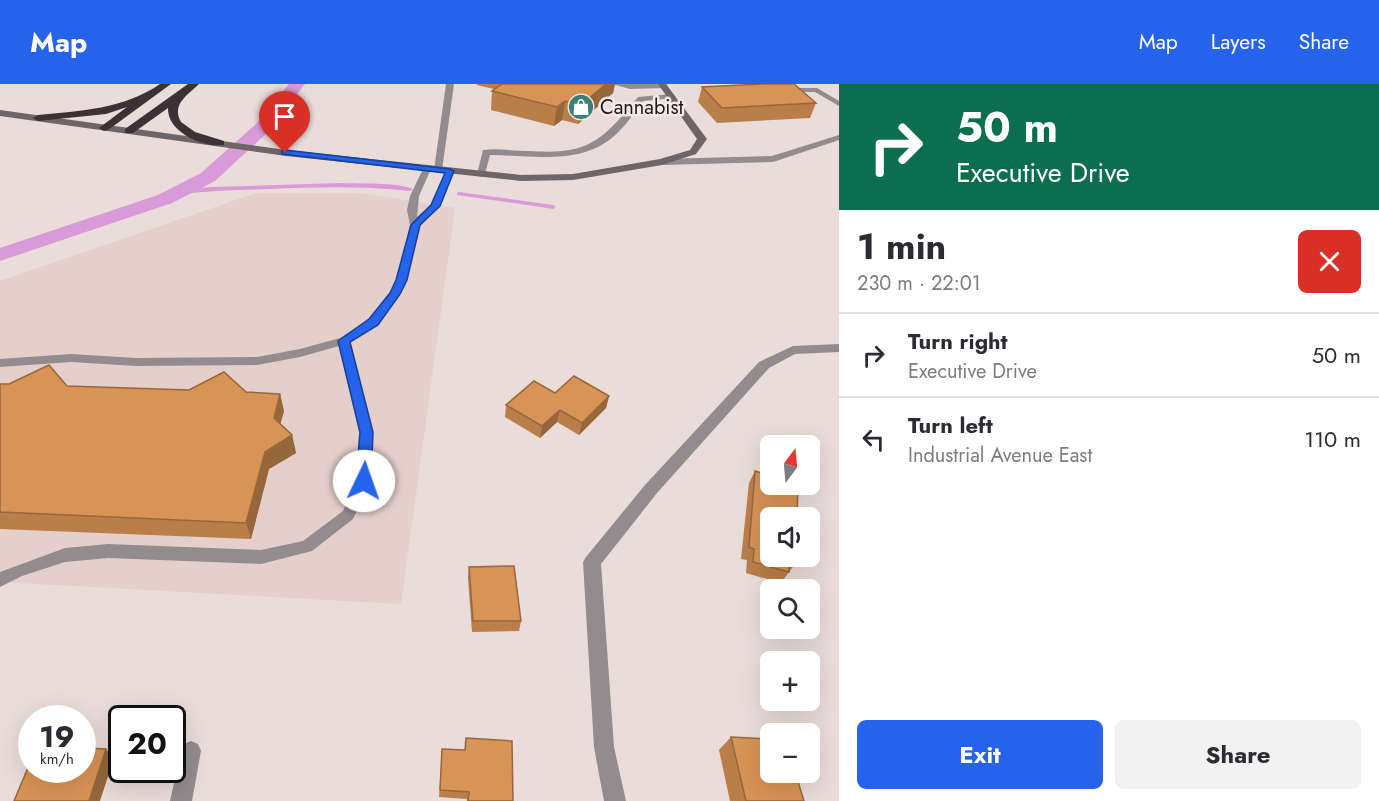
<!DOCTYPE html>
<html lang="en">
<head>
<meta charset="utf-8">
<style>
	:root { --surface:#fff; --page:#f2f2f3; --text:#2b2b33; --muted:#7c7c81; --line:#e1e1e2; --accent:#2563eb }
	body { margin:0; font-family:Jost,sans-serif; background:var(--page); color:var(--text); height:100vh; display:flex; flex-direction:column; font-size:22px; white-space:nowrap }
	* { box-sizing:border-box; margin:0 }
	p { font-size:20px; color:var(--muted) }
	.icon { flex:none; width:33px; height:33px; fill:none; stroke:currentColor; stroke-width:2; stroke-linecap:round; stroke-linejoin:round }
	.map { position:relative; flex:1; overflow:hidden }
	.sheet { display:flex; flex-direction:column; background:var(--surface); width:540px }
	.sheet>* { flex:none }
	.banner { background:#0b6e4f; color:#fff; overflow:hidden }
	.needle { width:39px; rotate:16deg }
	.fabs { position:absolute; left:760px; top:351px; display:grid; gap:12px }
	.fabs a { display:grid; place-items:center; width:60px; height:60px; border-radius:9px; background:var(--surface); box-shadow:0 6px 24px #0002; font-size:30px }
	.speed { position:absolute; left:18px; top:621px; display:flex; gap:12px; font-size:30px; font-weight:700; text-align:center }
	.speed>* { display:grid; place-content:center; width:78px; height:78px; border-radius:50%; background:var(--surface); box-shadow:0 6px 24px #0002; line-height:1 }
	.speed small { font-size:15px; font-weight:400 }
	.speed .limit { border:3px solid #111; border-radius:9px; background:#fff; color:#111 }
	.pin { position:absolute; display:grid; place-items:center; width:51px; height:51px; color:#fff; margin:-62px -26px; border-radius:50% 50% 50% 0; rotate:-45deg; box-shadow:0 0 6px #0007 }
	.pin .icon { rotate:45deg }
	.me { position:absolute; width:66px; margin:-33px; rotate:3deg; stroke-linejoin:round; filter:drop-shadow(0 0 4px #0008) }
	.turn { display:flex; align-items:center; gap:21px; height:126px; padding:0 18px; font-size:27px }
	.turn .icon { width:78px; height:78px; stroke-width:2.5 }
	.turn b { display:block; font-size:42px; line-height:51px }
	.round { display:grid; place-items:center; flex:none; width:63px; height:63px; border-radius:9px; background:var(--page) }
	.head { display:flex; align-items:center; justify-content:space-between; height:102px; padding:0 18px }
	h1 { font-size:36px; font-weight:700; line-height:45px }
	.button { display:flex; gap:12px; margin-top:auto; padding:12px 18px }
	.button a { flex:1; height:69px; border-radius:9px; background:var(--accent); color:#fff; font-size:24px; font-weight:700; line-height:69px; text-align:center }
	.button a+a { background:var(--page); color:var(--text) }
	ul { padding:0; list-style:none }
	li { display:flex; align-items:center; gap:18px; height:84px; padding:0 18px; border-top:2px solid var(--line) }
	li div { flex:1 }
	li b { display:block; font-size:22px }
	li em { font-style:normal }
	header { display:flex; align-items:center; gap:36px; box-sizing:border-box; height:84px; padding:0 30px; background:var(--accent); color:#fff }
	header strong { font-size:28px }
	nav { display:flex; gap:33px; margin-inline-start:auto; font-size:21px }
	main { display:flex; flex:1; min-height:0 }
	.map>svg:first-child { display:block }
	.built { fill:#e5cfcb }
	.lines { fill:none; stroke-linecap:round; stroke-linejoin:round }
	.stream { fill:#da99d9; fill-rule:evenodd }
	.canal { fill:#da99d9; fill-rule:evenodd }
	.lane { fill:#928c8e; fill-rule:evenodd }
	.street { fill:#928c8e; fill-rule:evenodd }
	.secondary { fill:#6d6567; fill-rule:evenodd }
	.highway { fill:#3c3235; fill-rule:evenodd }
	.wall { fill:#ba7e4a }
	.shaded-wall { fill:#97673c }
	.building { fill:#d89356; stroke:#97673c; stroke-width:1.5 }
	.route { fill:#2563eb; stroke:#184099; stroke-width:1.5 }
	.labels { text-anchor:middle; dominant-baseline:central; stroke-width:5; stroke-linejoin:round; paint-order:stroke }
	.far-poi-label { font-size:20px; fill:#1c1716; stroke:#f7e9e7; text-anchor:start }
</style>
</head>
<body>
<header>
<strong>Map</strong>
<nav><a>Map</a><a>Layers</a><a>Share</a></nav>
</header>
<main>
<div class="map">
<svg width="839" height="717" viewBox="0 0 839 717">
	<rect width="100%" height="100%" fill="#e9dcd9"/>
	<path class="built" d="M256 109H361L455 124 401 520 0 498V197Z"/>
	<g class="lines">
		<path class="stream" d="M340 99C358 100 398 98 413 105L410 107C363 102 317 103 270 105 239 106 208 106 177 111L174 109 189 105 212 103Z
			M459 108 553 121 556 123 553 125 541 123 457 111V109Z"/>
		<path class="canal" d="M289 0H305L268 48 215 97 172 119 0 177V164L158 111 201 89 256 40Z"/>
		<path class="lane" d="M446 0H454L442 86 438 89 434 86Z
			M612 0H665L668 2 664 4 630 5Z
			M784 4H817L839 17V22L815 8H781V4Z
			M671 10H674V14L643 17C634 29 625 43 613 53 579 82 530 71 490 71L485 90 481 93 477 90 483 66C498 64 514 67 529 67 589 71 602 57 638 13Z
			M839 51V56L773 78 662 81 658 78 662 75 772 72Z
			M427 82 431 85 419 112 417 133 431 121 447 85 454 87 440 122 420 142 406 196 400 210 378 241 350 258 373 348 371 397 353 435 312 467 261 480 108 474 65 478 22 492 0 503V488L65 464 108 460 261 466 303 457 343 427 357 397 359 348 339 262 300 273 257 281 136 282 71 278 0 283V275L71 270 136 274 257 273 300 265 340 254 370 235 390 209 396 196 410 141 407 126 410 112 423 85Z"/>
		<path class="street" d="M839 260V268L795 270 769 284 657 409 601 480 614 663 626 717H604L594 663 583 478 586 473 645 401 759 278 793 262Z
			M191 657 198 660 201 667 192 717H170L181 667 184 660Z"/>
		<path class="secondary" d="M658 0H666L707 55 696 70 662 81 573 96 521 97 286 72 0 32V26L286 66 521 91 573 90 660 75 690 66 697 55Z"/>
		<path class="highway" d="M160 0H171L108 46 104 47 99 44 127 23 106 30 38 37 33 34 38 31C80 27 124 25 160 0Z
			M188 0H199C188 11 171 20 181 38L195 48 224 57V61C203 64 167 48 168 24L133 49H125V45Z"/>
	</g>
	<path class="wall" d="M477 0H615L613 9 578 40 562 36 554 42 491 26 492 7 494 5 477 1Z
		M702 3 816 19 810 34 717 39 698 18Z
		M0 300 280 310 284 327 280 340 292 351 296 369 269 385 251 455 0 445Z
		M555 309 609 312 606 324 579 351 557 338 540 354 505 333 506 321Z
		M755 387 795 480 781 499 746 489 747 476 741 475 749 399Z
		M469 483 521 537 519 547 472 548 468 494Z
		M731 653 804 717H730L719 666Z
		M466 654 513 717H467V715L439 713 442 665 465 666Z"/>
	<path class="shaded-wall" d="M606 0H615L613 9 578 40 581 21Z
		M565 17 562 36 554 42 557 23Z
		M280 310 284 327 277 352 274 334Z
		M609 312 606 324 579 351 582 339Z
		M560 326 557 338 540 354 542 342Z
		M292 351 296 369 269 385 251 455 246 439 265 368Z
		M106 665 114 674 100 717H89Z"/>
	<path class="building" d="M502 0H606L581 21 565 17 557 23 492 7Z
		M762 0H794L816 19 722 24 702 3Z
		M49 281 67 302 189 306 224 288 246 308 280 310 274 334 292 351 265 368 246 439 0 428V300H9Z
		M574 292 609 312 582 339 560 326 542 342 506 321 534 297 555 309Z
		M755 387 771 392V400H798L797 434H771V472H795V480L789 479V488L753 478 754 465 749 463Z
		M514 482 521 537H473L469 483Z
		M731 653 771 655V688H795L804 717H746Z
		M466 654 512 657 513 717H468L469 708 440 706 442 665 465 666Z
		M82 664 106 665 89 717H14L32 674V686H82Z"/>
	<path class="route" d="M285 66 450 85 454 87 440 122 420 141 407 196 400 210 378 241 350 258 373 348 371 397 369 401H359L356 397 360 348 338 257 369 235 390 209 396 196 411 141 431 121 445 89 282 70V67Z"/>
	<defs>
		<g id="shop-disc" transform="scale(1.35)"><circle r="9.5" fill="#3a8077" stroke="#f7e9e7"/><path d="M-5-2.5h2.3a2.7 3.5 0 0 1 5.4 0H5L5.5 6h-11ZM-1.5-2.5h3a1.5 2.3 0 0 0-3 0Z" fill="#fff"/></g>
	</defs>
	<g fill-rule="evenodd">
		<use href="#shop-disc" x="581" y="23"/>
	</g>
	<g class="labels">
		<g class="far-poi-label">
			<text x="600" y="23">Cannabist</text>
		</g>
	</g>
</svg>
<div class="fabs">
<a><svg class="needle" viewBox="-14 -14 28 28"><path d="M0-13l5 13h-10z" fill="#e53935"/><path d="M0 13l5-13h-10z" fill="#7c7c81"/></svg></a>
<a><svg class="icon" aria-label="sound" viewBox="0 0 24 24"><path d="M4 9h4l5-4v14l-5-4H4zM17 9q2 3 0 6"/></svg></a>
<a><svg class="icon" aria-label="search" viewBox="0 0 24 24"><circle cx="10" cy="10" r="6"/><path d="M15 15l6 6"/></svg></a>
<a>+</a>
<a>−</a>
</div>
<div class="speed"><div>19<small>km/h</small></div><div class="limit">20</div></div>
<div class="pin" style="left:285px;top:69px;background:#d93025"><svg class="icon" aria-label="arrive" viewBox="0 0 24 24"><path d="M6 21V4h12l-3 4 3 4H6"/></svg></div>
<svg class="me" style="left:364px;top:397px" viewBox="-20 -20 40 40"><circle r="19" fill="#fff"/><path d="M0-13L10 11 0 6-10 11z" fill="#2563eb"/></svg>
</div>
<section class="sheet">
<div class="banner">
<div class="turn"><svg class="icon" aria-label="right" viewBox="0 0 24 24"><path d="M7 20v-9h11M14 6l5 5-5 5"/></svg><div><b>50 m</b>Executive Drive</div></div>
</div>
<div class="head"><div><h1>1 min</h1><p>230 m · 22:01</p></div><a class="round" style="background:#d93025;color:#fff"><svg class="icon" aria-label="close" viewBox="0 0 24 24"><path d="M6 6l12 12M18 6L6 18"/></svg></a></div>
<ul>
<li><svg class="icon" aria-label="right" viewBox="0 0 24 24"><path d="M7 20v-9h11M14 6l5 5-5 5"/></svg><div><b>Turn right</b><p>Executive Drive</p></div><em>50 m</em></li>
<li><svg class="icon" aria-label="left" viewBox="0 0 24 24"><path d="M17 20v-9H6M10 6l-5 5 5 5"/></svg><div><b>Turn left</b><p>Industrial Avenue East</p></div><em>110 m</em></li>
</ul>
<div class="button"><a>Exit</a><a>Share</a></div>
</section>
</main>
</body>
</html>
